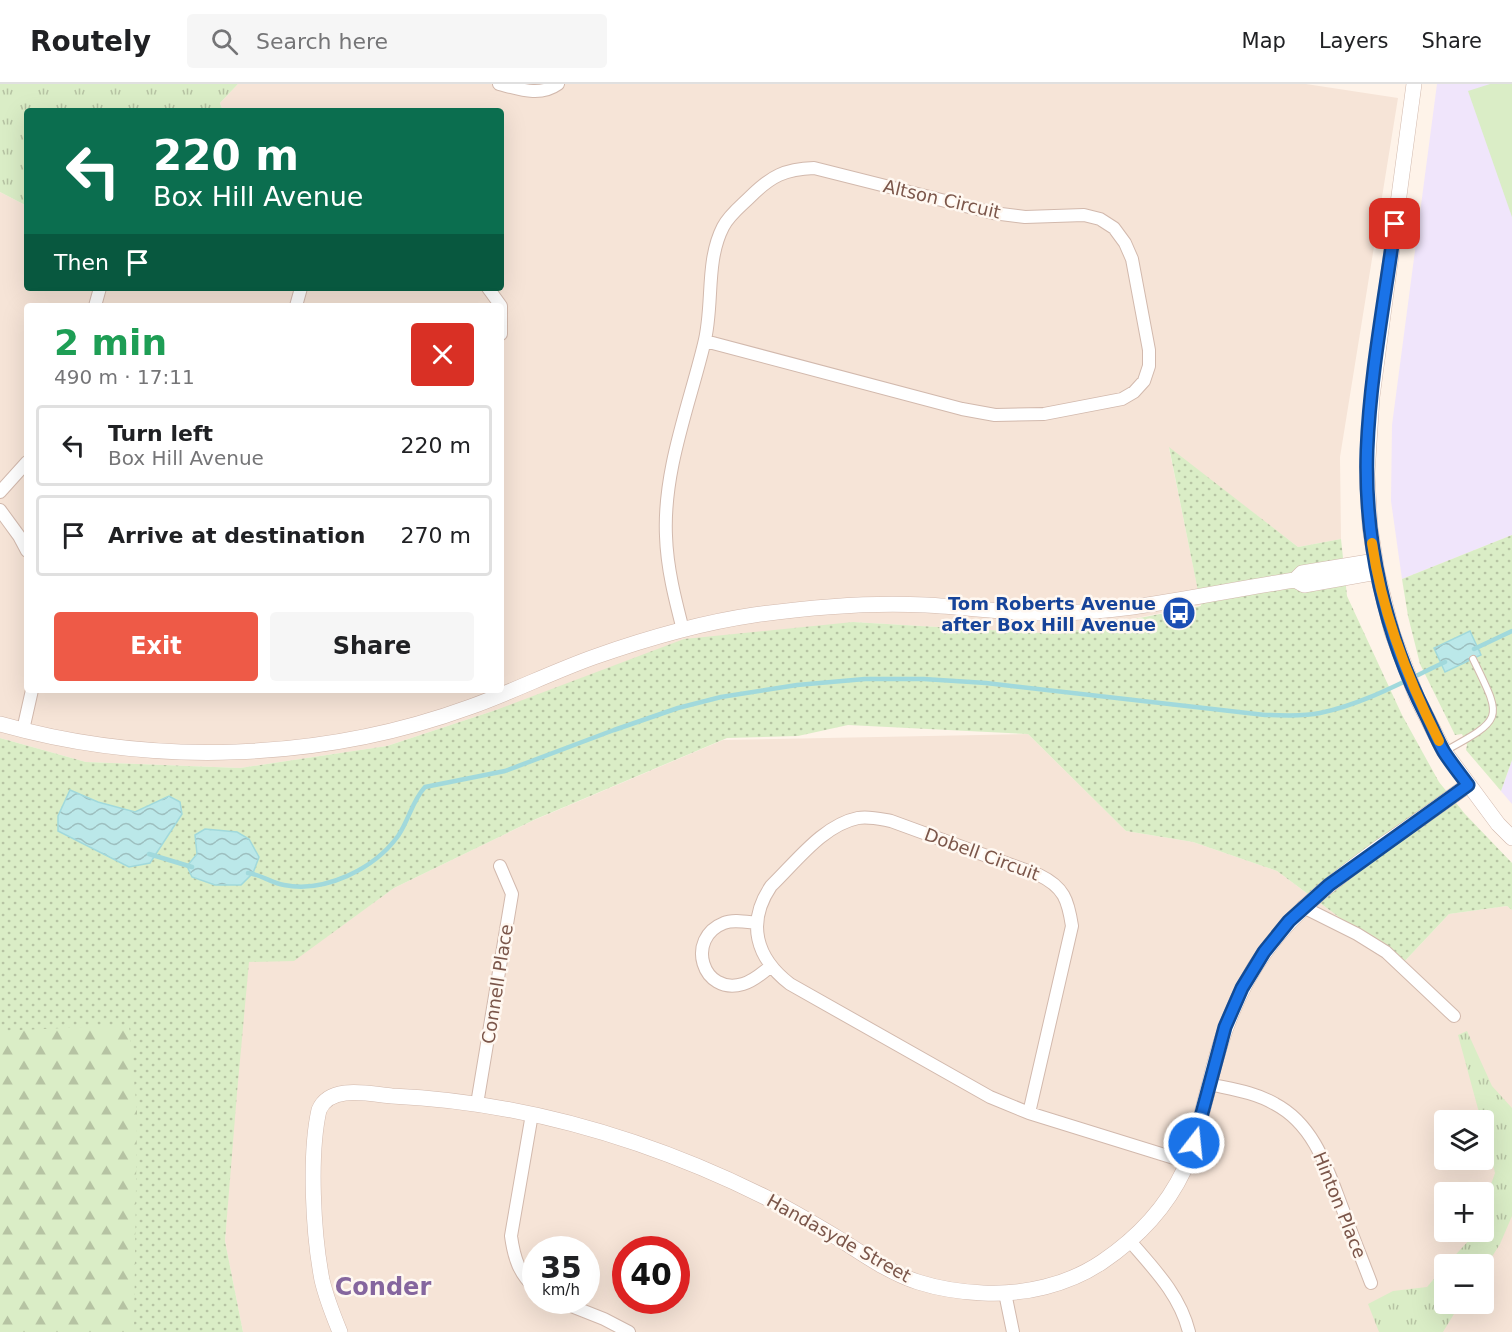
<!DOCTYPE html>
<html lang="en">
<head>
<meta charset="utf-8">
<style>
	:root { --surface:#fff; --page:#f6f6f6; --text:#202124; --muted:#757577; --line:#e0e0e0; --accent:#ee5a47 }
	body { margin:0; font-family:"DejaVu Sans",sans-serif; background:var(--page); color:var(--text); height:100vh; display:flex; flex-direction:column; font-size:22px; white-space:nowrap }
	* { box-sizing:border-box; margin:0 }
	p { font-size:20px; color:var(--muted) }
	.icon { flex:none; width:33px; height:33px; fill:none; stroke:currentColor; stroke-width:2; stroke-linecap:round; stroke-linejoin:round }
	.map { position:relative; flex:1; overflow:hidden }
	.sheet { position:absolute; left:24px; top:219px; width:480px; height:390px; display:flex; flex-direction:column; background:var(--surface); border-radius:6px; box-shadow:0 6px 24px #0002 }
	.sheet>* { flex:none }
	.hud { position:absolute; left:24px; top:24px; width:480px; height:183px; border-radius:6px; box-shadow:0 6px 24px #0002; background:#0b6e4f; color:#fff; overflow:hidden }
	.controls { position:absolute; left:1434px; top:1026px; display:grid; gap:12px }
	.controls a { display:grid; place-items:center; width:60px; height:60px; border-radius:6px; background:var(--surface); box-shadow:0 6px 24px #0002; font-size:30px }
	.speed { position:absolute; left:522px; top:1152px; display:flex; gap:12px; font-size:30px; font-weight:700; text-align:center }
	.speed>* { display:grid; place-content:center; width:78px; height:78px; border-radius:50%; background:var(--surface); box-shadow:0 6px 24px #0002; line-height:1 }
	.speed small { font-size:15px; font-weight:400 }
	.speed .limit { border:9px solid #d22; background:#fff; color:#111 }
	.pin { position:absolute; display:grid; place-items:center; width:51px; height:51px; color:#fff; margin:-26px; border-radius:12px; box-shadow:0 3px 9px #0006 }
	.me { position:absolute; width:66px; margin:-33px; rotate:16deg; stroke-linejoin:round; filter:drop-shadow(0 0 4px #0008) }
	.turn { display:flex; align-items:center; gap:21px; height:126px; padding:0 30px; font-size:27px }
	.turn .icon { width:78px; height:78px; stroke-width:2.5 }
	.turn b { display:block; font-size:42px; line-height:51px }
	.then { display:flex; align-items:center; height:57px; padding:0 30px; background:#0003; gap:12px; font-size:22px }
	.round { display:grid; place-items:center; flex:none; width:63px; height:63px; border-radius:6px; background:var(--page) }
	.overview { display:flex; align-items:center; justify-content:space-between; height:102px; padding:0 30px }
	h1 { font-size:36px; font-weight:700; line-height:45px; color:#1e9e55 }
	.button { display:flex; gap:12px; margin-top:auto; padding:12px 30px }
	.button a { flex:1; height:69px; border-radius:6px; background:var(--accent); color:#fff; font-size:24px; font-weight:700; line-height:69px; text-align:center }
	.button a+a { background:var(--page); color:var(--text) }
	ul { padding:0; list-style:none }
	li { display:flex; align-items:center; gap:18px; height:81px; margin:0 12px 9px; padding:0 18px; border:3px solid var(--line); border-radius:6px }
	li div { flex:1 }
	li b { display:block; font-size:22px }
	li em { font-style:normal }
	header { display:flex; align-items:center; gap:36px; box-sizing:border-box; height:84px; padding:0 30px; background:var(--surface); border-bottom:2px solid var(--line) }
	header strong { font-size:28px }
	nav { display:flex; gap:33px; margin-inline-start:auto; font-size:21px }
	.search { width:420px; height:54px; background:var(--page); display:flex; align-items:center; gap:15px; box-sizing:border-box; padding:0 21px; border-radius:6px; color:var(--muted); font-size:22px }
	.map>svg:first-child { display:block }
	.residential { fill:#f6e4d7; fill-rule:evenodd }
	.education { fill:#f0e5fb }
	.grass { fill:url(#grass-dots) }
	.forest { fill:url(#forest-firs) }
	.park { fill:url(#park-tufts) }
	.pitch { fill:#daedc6 }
	.water { fill:url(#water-waves); stroke:#a1d9dc; stroke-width:1.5 }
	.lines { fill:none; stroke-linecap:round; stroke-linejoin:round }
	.stream { stroke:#a1d9dc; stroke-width:4.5 }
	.service-casing { stroke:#d2b9ad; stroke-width:8 }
	.minor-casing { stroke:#d2b9ad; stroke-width:14 }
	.tertiary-casing { stroke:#d2b9ad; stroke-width:16 }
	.service { stroke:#fff; stroke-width:6 }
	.minor { stroke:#fff; stroke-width:12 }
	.tertiary { stroke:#fff; stroke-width:15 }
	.route-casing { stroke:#114b97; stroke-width:15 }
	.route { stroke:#1a73e8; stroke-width:10 }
	.slow { stroke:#f59e0b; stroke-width:10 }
	.labels { text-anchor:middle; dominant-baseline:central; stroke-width:5; stroke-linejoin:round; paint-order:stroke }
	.street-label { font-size:18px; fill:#7b564a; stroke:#fff8f1 }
	.transit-label { font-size:18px; font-weight:bold; fill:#164399; stroke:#fff8f1; text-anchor:end }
	.district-label { font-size:24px; font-weight:bold; fill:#85669e; stroke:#fff8f1 }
</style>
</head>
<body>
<header>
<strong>Routely</strong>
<div class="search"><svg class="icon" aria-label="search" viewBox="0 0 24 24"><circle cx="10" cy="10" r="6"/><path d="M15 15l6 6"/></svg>Search here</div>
<nav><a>Map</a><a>Layers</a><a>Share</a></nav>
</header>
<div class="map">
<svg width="1512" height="1248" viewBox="0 0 1512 1248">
	<defs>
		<pattern id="grass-dots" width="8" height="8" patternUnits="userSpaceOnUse" patternTransform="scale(1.5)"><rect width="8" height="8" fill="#daedc6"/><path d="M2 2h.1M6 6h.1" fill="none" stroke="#b6c3a3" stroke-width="1.8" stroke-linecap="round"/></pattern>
		<pattern id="forest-firs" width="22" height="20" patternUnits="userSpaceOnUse" patternTransform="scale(1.5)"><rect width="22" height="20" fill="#daedc6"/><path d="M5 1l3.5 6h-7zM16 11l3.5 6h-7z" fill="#b6c3a3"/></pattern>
		<pattern id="park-tufts" width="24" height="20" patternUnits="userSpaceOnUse" patternTransform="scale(1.5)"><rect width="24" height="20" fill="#daedc6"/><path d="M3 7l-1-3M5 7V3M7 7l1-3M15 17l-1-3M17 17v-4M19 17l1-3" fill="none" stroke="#b6c3a3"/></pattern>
		<pattern id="water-waves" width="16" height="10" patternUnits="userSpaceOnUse" patternTransform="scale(1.5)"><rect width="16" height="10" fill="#bbe8e9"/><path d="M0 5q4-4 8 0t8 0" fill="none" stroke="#9dbfbf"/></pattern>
	</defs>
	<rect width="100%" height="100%" fill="#fef3e9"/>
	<path class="residential" d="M238 0H1306L1398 14 1340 373 1341 455 1298 463 1169 364 1201 521 1057 550 853 538 496 626 387 662 240 684 86 678 0 654V108L27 122V204H501V27H223L220 19ZM27 222H501V606H27Z
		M1028 650 1126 747 1193 758 1277 787 1402 880 1449 830 1507 822 1512 826V1248H243L225 1157 247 854 294 876 394 804 532 737 723 656ZM1444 1036H1484V1076H1444ZM1444 1108H1484V1148H1444ZM536 1166H586V1216H536ZM626 1166H676V1216H626ZM1444 1180H1484V1220H1444Z"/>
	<path class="education" d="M1437 0H1512V451L1402 495 1391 417 1392 341Z
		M1512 676V720L1501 707Z"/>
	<path class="grass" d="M1169 363 1298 463 1341 455 1347 512 1402 631 1439 698 1465 730 1512 779V826L1507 822 1449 830 1402 880 1277 787 1193 758 1126 747 1028 650 848 641 798 652 727 654 536 735 394 804 294 877 249 878 237 1009 225 1157 243 1248H0V654L86 678 240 684 387 662 496 626 684 555 853 538 1057 550 1201 522Z
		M1512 451V676L1501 707 1466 666 1467 661 1462 650 1455 651 1420 580 1408 532 1402 495Z"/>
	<path class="forest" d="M129 941 137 1028 134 1248H0V947Z"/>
	<path class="park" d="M0 0H238L220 19 223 27H27V122L0 108Z
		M1467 947 1492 1002 1512 1024V1132L1500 1160 1484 1185V1180H1447L1472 1153 1474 1148H1484V1120L1495 1089 1484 1046V1036H1481L1458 951Z
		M1444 1183V1220H1460L1443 1248H1379L1368 1220 1393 1207 1427 1203Z"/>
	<path class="pitch" d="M1490 0H1512V133L1468 7Z"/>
	<path class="water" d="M1470 547 1481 571 1445 588 1434 564Z
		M70 706 98 718 135 728 169 712 180 718 182 730 150 779 129 783 58 747V732Z
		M205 745 237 748 249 755 259 773 253 789 241 801H215L192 793 187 782 197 770 195 751Z"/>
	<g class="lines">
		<path class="stream" d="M1474 565 1512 547
			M149 770 192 783
			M248 789C260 790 271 799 284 801 325 809 374 785 398 752 409 736 412 717 425 703L505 687 614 646 678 624 721 613 797 601 865 595H924L986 599 1265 631C1283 631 1302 633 1320 629 1364 620 1404 597 1445 578"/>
		<g class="service-casing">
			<path id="service" d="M1445 667C1505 634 1502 635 1473 575"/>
		</g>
		<g class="minor-casing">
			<path id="minor" d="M499 0C519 5 540 13 558 0
				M488 204 501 222
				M95 222 100 204
				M296 222 301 204
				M501 222V250
				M0 408 27 378
				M0 426 19 452 27 467
				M683 546C675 515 667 484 666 452 663 387 689 322 704 260 714 222 705 178 723 143 729 131 741 122 750 113 771 92 785 85 814 84L993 129 1025 133 1084 131 1100 135 1114 144 1125 159 1132 175 1149 266V282L1144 297 1134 308 1122 315 1044 330 995 331 962 325 705 257
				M23 646 32 606
				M1303 823 1357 850 1386 868 1454 932
				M757 839C747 838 733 835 724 839 685 854 702 912 743 900 754 897 762 889 770 883
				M1209 1000C1231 1005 1255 1008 1275 1020 1315 1041 1328 1087 1343 1126 1352 1151 1362 1175 1371 1199
				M477 1020 512 810 500 782
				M1029 1029 990 1013 790 900C756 874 746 839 771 802 796 778 823 741 858 734 869 732 880 735 891 737L1039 791C1064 803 1068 816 1072 842L1029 1029 1187 1078
				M532 1030 511 1152C514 1174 519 1190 536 1205
				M1129 1156C1154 1185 1180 1211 1189 1248
				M1005 1209 1013 1248
				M556 1216 604 1235 629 1248"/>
		</g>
		<g class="tertiary-casing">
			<path id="tertiary" d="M1414 0 1372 313 1367 390 1370 443 1377 488 1392 548 1417 614 1444 667 1498 740 1512 754
				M1295 496 1304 501 1377 488
				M0 640C152 683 322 677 470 623 512 608 552 588 594 573 645 555 699 539 754 531 811 523 869 518 926 521 966 523 1006 529 1045 529 1129 530 1212 508 1295 496L1302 489 1375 477
				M340 1248C333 1231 326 1213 322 1196 313 1149 309 1071 319 1026 330 1000 370 1010 392 1012 522 1018 648 1055 765 1113 791 1126 816 1141 841 1156 866 1172 890 1189 918 1198 940 1205 961 1208 983 1209 1024 1211 1068 1201 1102 1178 1136 1155 1166 1124 1184 1086 1196 1060 1201 1030 1209 1002 1220 954 1236 908 1265 868 1297 823 1340 792 1384 760 1412 741 1440 721 1468 701"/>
		</g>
		<use href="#service" class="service"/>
		<use href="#minor" class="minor"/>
		<use href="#tertiary" class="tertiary"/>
	</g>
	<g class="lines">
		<g class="route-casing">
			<path id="route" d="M1194 1059 1225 943 1242 904 1264 868 1289 837 1329 801 1468 701C1460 690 1451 679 1444 668 1437 656 1432 643 1426 631 1385 550 1364 457 1367 366 1370 291 1385 214 1395 140"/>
		</g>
		<use href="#route" class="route"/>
		<path class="slow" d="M1372 459C1382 529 1407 594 1439 657"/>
	</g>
	<defs>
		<g id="bus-disc" transform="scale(1.725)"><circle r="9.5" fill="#1a4fb4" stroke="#fff8f1"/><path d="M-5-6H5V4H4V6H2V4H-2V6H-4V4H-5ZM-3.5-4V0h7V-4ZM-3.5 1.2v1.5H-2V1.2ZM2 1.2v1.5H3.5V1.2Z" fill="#fff"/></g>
	</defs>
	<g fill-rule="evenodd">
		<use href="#bus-disc" x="1179" y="529"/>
	</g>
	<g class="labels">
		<g class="street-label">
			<text transform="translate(942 115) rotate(13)">Altson Circuit</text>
			<text transform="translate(982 770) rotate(20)">Dobell Circuit</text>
			<text transform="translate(497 900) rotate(-81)">Connell Place</text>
			<text transform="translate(1340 1121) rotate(68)">Hinton Place</text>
			<text transform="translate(839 1154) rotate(29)">Handasyde Street</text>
		</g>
		<g class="transit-label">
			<text x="1156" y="519">Tom Roberts Avenue<tspan x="1156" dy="21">after Box Hill Avenue</tspan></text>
		</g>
		<g class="district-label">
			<text x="383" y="1203">Conder</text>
		</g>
	</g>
</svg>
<div class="controls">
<a><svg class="icon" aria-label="layers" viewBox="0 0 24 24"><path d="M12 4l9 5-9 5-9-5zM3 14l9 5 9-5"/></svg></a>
<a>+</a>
<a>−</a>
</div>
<div class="speed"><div>35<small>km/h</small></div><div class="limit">40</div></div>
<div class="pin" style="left:1395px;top:140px;background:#d93025"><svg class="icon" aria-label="arrive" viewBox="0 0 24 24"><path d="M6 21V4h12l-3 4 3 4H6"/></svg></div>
<svg class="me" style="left:1194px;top:1059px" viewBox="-20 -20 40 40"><circle r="17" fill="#1a73e8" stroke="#fff" stroke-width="3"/><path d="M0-11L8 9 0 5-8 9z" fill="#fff"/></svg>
<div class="hud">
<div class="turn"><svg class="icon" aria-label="left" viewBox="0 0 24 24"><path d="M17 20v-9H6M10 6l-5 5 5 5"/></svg><div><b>220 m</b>Box Hill Avenue</div></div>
<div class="then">Then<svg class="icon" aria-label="arrive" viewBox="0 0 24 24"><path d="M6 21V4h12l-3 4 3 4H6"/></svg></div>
</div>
<section class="sheet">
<div class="overview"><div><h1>2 min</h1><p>490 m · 17:11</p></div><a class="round" style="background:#d93025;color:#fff"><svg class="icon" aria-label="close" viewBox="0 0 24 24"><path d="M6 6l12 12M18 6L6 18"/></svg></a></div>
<ul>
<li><svg class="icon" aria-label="left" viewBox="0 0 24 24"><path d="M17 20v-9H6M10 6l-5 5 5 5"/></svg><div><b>Turn left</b><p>Box Hill Avenue</p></div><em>220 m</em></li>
<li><svg class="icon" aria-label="arrive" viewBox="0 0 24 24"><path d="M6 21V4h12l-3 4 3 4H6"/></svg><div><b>Arrive at destination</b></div><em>270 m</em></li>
</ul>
<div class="button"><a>Exit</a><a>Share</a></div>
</section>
</div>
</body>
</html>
